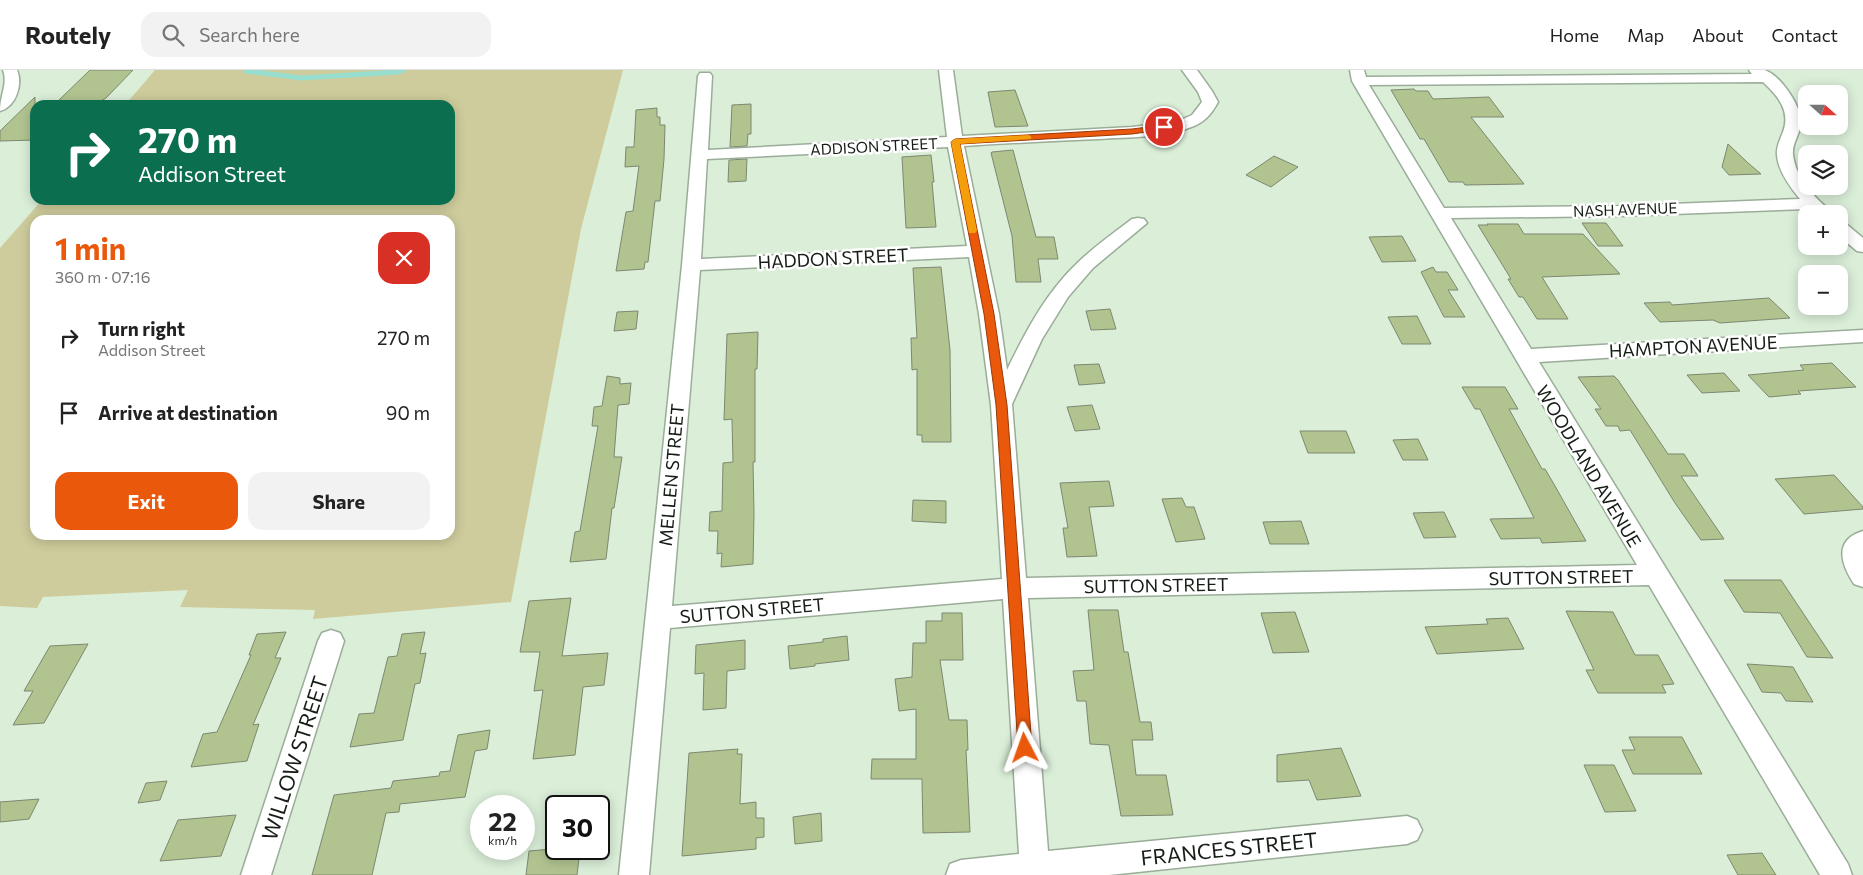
<!DOCTYPE html>
<html lang="en">
<head>
<meta charset="utf-8">
<style>
	:root { --surface:#fff; --page:#f2f2f2; --text:#222; --muted:#767676; --line:#e0e0e0; --accent:#ea580c }
	body { margin:0; font-family:Commissioner,sans-serif; background:var(--page); color:var(--text); height:100vh; display:flex; flex-direction:column; font-size:19px; white-space:nowrap }
	* { box-sizing:border-box; margin:0 }
	p { font-size:16px; color:var(--muted) }
	.icon { flex:none; width:28px; height:28px; fill:none; stroke:currentColor; stroke-width:2; stroke-linecap:round; stroke-linejoin:round }
	.map { position:relative; flex:1; overflow:hidden }
	.sheet { position:absolute; left:30px; top:145px; width:425px; height:325px; display:flex; flex-direction:column; background:var(--surface); border-radius:15px; box-shadow:0 2px 12px #0003 }
	.sheet>* { flex:none }
	.banner { position:absolute; left:30px; top:30px; width:425px; height:105px; border-radius:15px; box-shadow:0 2px 12px #0003; background:#0b6e4f; color:#fff; overflow:hidden }
	.needle { width:32px; rotate:111deg }
	.tools { position:absolute; left:1798px; top:15px; display:grid; gap:10px }
	.tools a { display:grid; place-items:center; width:50px; height:50px; border-radius:10px; background:var(--surface); box-shadow:0 2px 12px #0003; font-size:25px }
	.speed { position:absolute; left:470px; top:725px; display:flex; gap:10px; font-size:25px; font-weight:700; text-align:center }
	.speed>* { display:grid; place-content:center; width:65px; height:65px; border-radius:50%; background:var(--surface); box-shadow:0 2px 12px #0003; line-height:1 }
	.speed small { font-size:12px; font-weight:400 }
	.speed .limit { border:2px solid #111; border-radius:8px; background:#fff; color:#111 }
	.pin { position:absolute; display:grid; place-items:center; width:42px; height:42px; color:#fff; margin:-21px; border:2px solid #fff; border-radius:50%; box-shadow:0 1px 5px #0007 }
	.me { position:absolute; width:55px; margin:-28px; rotate:356deg; stroke-linejoin:round; filter:drop-shadow(0 0 4px #0008) }
	.turn { display:flex; align-items:center; gap:18px; height:105px; padding:0 25px; font-size:22px }
	.turn .icon { width:65px; height:65px; stroke-width:2.5 }
	.turn b { display:block; font-size:35px; line-height:42px }
	.round { display:grid; place-items:center; flex:none; width:52px; height:52px; border-radius:15px; background:var(--page) }
	.headline { display:flex; align-items:center; justify-content:space-between; height:85px; padding:0 25px }
	h1 { font-size:30px; font-weight:700; line-height:38px; color:var(--accent) }
	.button { display:flex; gap:10px; margin-top:auto; padding:10px 25px }
	.button a { flex:1; height:58px; border-radius:15px; background:var(--accent); color:#fff; font-size:20px; font-weight:700; line-height:58px; text-align:center }
	.button a+a { background:var(--page); color:var(--text) }
	ul { padding:0; list-style:none }
	li { display:flex; align-items:center; gap:15px; height:75px; padding:0 25px }
	li div { flex:1 }
	li b { display:block; font-size:19px }
	li em { font-style:normal }
	header { display:flex; align-items:center; gap:30px; box-sizing:border-box; height:70px; padding:0 25px; background:var(--surface); border-bottom:1px solid var(--line) }
	header strong { font-size:24px }
	nav { display:flex; gap:28px; margin-inline-start:auto; font-size:18px }
	.search { width:350px; height:45px; background:var(--page); display:flex; align-items:center; gap:12px; box-sizing:border-box; padding:0 18px; border-radius:15px; color:var(--muted); font-size:19px }
	.map>svg:first-child { display:block }
	.green { fill:#cecc9c; fill-rule:evenodd }
	.lines { fill:none; stroke-linecap:round; stroke-linejoin:round }
	.stream { stroke:#98decf; stroke-width:5 }
	.building { fill:#b1c490; stroke:#7e8770 }
	.minor-casing { stroke:#9aad99; stroke-width:3 }
	.minor { fill:#fff; fill-rule:evenodd }
	.route { fill:#ea580c; stroke:#983908 }
	.slow { fill:#f59e0b }
	.labels { text-anchor:middle; dominant-baseline:central; stroke-width:5; stroke-linejoin:round; paint-order:stroke }
	.far-street-label { font-size:15px; fill:#161d16; stroke:#fff }
	.street-label { font-size:18px; fill:#161d16; stroke:#fff }
	.near-street-label { font-size:21px; fill:#161d16; stroke:#fff }
</style>
</head>
<body>
<header>
<strong>Routely</strong>
<div class="search"><svg class="icon" aria-label="search" viewBox="0 0 24 24"><circle cx="10" cy="10" r="6"/><path d="M15 15l6 6"/></svg>Search here</div>
<nav><a>Home</a><a>Map</a><a>About</a><a>Contact</a></nav>
</header>
<div class="map">
<svg width="1863" height="805" viewBox="0 0 1863 805">
	<rect width="100%" height="100%" fill="#daeed8"/>
	<path class="green" d="M155 0H623L581 159 511 532 313 549 315 540 180 537 188 520 43 527 37 538 0 536V178L42 130H450V35H125ZM35 150H450V465H35Z"/>
	<g class="lines">
		<path class="stream" d="M246 1 302 8 398 2 404 0"/>
	</g>
	<path class="building" d="M90 0H133L106 28 101 31 57 32Z
		M1414 19 1416 21H1428L1433 29 1489 27 1504 47H1471L1524 114 1465 115 1463 112H1449L1424 69H1420L1391 20Z
		M1015 20 1028 56 995 57 988 22Z
		M35 27V70L0 71V61Z
		M751 34V64H748L747 76 730 77 732 35Z
		M657 38V47H660V55H665L664 89 660 131H655L648 192H645L644 199 616 201 626 142 633 141 639 96 625 97 626 77H634L636 40Z
		M1728 74 1747 92 1761 104 1729 105 1722 97Z
		M1013 80 1036 167H1054L1058 189H1038L1041 212H1016L1012 166 991 83 992 82Z
		M931 85 934 112H932L936 157 906 158 902 87Z
		M1274 86 1298 97 1271 117 1246 105Z
		M747 89 746 111 728 112 729 90Z
		M1582 153H1606L1623 176H1598Z
		M1487 154H1518L1524 164H1583L1620 204 1542 207 1568 249H1537L1523 227H1519L1508 209H1511L1478 155H1488Z
		M1402 166 1416 191 1382 192 1369 167Z
		M941 197 950 280 951 372H922V365H917V299L912 300 911 268H917L913 198Z
		M1433 197 1436 202H1447L1458 220H1448L1465 247H1444L1421 202Z
		M1769 228 1790 248 1720 253 1713 250 1660 252 1644 233 1670 232 1672 235Z
		M1110 239 1116 259 1091 260 1086 241Z
		M638 241 636 259 614 261 617 242Z
		M1417 246 1431 274H1402L1388 247Z
		M758 262 757 299H755V392H753L754 444 753 494 721 497 722 483 717 484 718 461H709L710 442 722 441 723 393 733 392 732 349 724 350 727 264Z
		M1832 293 1856 317 1798 321 1801 324 1769 327 1748 305 1804 300 1800 295Z
		M1099 294 1105 313 1079 315 1074 295Z
		M1724 303 1740 321 1702 323 1687 305Z
		M607 306 620 308V314L631 313 629 334 618 335 614 387H622L614 438H612L606 489 570 492 575 462 580 461 598 356H592L594 337 602 336Z
		M1614 306 1618 310 1668 384H1684L1698 406H1681L1724 469 1701 470 1675 433 1630 360 1620 361 1618 356H1606L1595 339H1601L1578 307Z
		M1462 317H1505L1518 339H1509L1542 399H1545L1555 416 1586 471 1542 473 1540 468 1501 469 1490 449 1534 448 1480 339H1475Z
		M1092 335 1100 359 1075 361 1067 337Z
		M1300 361H1346L1355 383H1308Z
		M1418 369 1428 390H1403L1393 370Z
		M1834 405 1863 437V439L1804 444 1775 409Z
		M1109 411 1114 436 1089 437 1097 486 1067 487 1063 458H1068L1060 413Z
		M1182 428 1186 437H1194L1205 469 1176 472 1162 429Z
		M913 430 946 431V453L912 451Z
		M1444 442 1456 467 1424 468 1413 443Z
		M1301 451 1309 474H1270L1263 452Z
		M1724 510H1781L1833 588 1807 587 1780 543 1744 542Z
		M571 528 562 586 608 583 604 615 583 617 575 685 533 689 543 620 534 621 540 582H520L529 531Z
		M1088 540H1118L1124 582H1128L1140 652H1151L1153 670H1132L1136 705H1166L1173 745 1121 746 1109 675 1090 674 1086 631H1077L1073 601 1094 600Z
		M1566 541 1613 542 1635 585H1658L1674 614 1662 615 1666 623H1598L1586 600H1594Z
		M1295 542 1309 582 1273 583 1261 543Z
		M942 543H962L963 590H940L949 650H967L968 680H966L970 762 923 763 922 709H871L872 689H916V639L899 641 895 609 912 607 913 573H926V551H942Z
		M1508 548 1524 579 1437 584 1425 557 1488 554 1486 549Z
		M286 562 275 588H281L253 655 259 654 247 691 191 697 203 664 217 662 251 585H249L257 564Z
		M425 562 420 584 426 583 420 613 415 614 403 670 350 677 359 644 374 643 388 587 397 586 402 564Z
		M847 566 849 590 815 594V596L790 599 788 576 823 572V569Z
		M745 570V599L727 601 726 638 703 640 704 603 695 604 696 575Z
		M88 574 44 653 13 655 33 621H24L50 576Z
		M1747 594 1793 597 1813 632 1786 631 1781 623 1762 622Z
		M490 660 487 679 475 681 465 727 400 734 399 742 386 743 372 805H312L334 725 391 718 393 711 439 706 440 702 450 701 458 665Z
		M1629 667H1682L1702 704H1633L1622 680H1635Z
		M1341 678 1361 726 1317 730 1309 710 1277 712V685Z
		M738 679 737 684H742L740 734 756 732V748H764V767L756 768V779L682 786 689 683Z
		M1584 695H1614L1636 741 1605 742Z
		M167 711 160 730 138 733 146 713Z
		M39 729 29 749 0 752V732Z
		M821 743 822 771 795 774 793 747Z
		M236 745 221 786 160 791 178 750Z
		M552 779H580L577 805H526L529 781Z
		M1762 783 1776 805H1738L1727 785Z"/>
	<g class="lines">
		<g class="minor-casing">
			<path id="minor" d="M3 0H17C23 14 16 37 0 41 0 25 8 14 3 0Z
				M939 0H953L962 66 1132 57 1166 53 1183 49 1192 45 1202 32 1198 22 1182 0H1197L1212 21 1218 32C1212 43 1206 51 1194 56 1165 68 1130 67 1099 69 1054 71 1009 73 964 76L999 244 1007 300C1023 267 1040 234 1064 207 1083 185 1108 167 1132 149L1138 148 1144 149 1147 153 1093 198 1068 227 1042 269 1012 334 1026 508 1637 495 1352 11 1350 0H1364L1366 7 1752 4 1749 0C1753 0 1760 0 1764 0 1780 4 1803 38 1801 55 1799 65 1792 74 1793 84 1795 106 1812 125 1827 138L1830 142 1828 144H1813L1808 139 1620 146 1451 148 1531 279 1863 260V272L1539 292 1848 794 1852 805H1820L1649 515 1028 528 1048 781 1407 746 1417 750 1422 760 1417 770 1407 774 1109 805H946L950 794 961 790 1019 784 1003 529 670 558 649 805H619L682 195 698 6 700 3H710L712 6 708 80 947 67ZM1763 12C1778 26 1791 41 1783 62 1780 70 1776 77 1777 85 1778 101 1790 117 1800 129L1620 136 1444 138 1369 15ZM948 77 967 176 701 189 707 89ZM969 187 979 244 991 335 1002 509 672 536 700 200Z
				M1839 152 1845 153 1863 168V182L1857 181 1839 166Z
				M1863 461V517L1854 514C1841 494 1833 470 1863 461Z
				M331 560 340 563 344 571 271 805H241L318 571 322 563Z"/>
		</g>
		<use href="#minor" class="minor"/>
	</g>
	<path class="route" d="M1164 55 1168 57 1167 59 1132 64 960 74 994 244 1007 335 1032 678 1030 682 1025 684 1020 682 1018 678 996 335 984 244 951 72 955 69 1132 59Z"/>
	<path class="slow" d="M1028 65 1031 66V69L960 74 977 161 975 163H969L951 72 955 69Z"/>
	<g class="labels">
		<g class="far-street-label">
			<text transform="translate(874 76) rotate(-3)">ADDISON STREET</text>
			<text transform="translate(1625 139) rotate(-2)">NASH AVENUE</text>
		</g>
		<g class="street-label">
			<text transform="translate(833 188) rotate(-3)">HADDON STREET</text>
			<text transform="translate(1693 276) rotate(-3)">HAMPTON AVENUE</text>
			<text transform="translate(1589 396) rotate(59)">WOODLAND AVENUE</text>
			<text transform="translate(671 405) rotate(-85)">MELLEN STREET</text>
			<text transform="translate(1561 507) rotate(-1)">SUTTON STREET</text>
			<text transform="translate(1156 515) rotate(-1)">SUTTON STREET</text>
			<text transform="translate(752 540) rotate(-5)">SUTTON STREET</text>
		</g>
		<g class="near-street-label">
			<text transform="translate(294 688) rotate(-72)">WILLOW STREET</text>
			<text transform="translate(1229 778) rotate(-6)">FRANCES STREET</text>
		</g>
	</g>
</svg>
<div class="tools">
<a><svg class="needle" viewBox="-14 -14 28 28"><path d="M0-13l5 13h-10z" fill="#e53935"/><path d="M0 13l5-13h-10z" fill="#767676"/></svg></a>
<a><svg class="icon" aria-label="layers" viewBox="0 0 24 24"><path d="M12 4l9 5-9 5-9-5zM3 14l9 5 9-5"/></svg></a>
<a>+</a>
<a>−</a>
</div>
<div class="speed"><div>22<small>km/h</small></div><div class="limit">30</div></div>
<div class="pin" style="left:1164px;top:57px;background:#d93025"><svg class="icon" aria-label="arrive" viewBox="0 0 24 24"><path d="M6 21V4h12l-3 4 3 4H6"/></svg></div>
<svg class="me" style="left:1025px;top:678px" viewBox="-20 -20 40 40"><path d="M0-17L14 15 0 8-14 15z" fill="#ea580c" stroke="#fff" stroke-width="4"/></svg>
<div class="banner">
<div class="turn"><svg class="icon" aria-label="right" viewBox="0 0 24 24"><path d="M7 20v-9h11M14 6l5 5-5 5"/></svg><div><b>270 m</b>Addison Street</div></div>
</div>
<section class="sheet">
<div class="headline"><div><h1>1 min</h1><p>360 m · 07:16</p></div><a class="round" style="background:#d93025;color:#fff"><svg class="icon" aria-label="close" viewBox="0 0 24 24"><path d="M6 6l12 12M18 6L6 18"/></svg></a></div>
<ul>
<li><svg class="icon" aria-label="right" viewBox="0 0 24 24"><path d="M7 20v-9h11M14 6l5 5-5 5"/></svg><div><b>Turn right</b><p>Addison Street</p></div><em>270 m</em></li>
<li><svg class="icon" aria-label="arrive" viewBox="0 0 24 24"><path d="M6 21V4h12l-3 4 3 4H6"/></svg><div><b>Arrive at destination</b></div><em>90 m</em></li>
</ul>
<div class="button"><a>Exit</a><a>Share</a></div>
</section>
</div>
</body>
</html>
